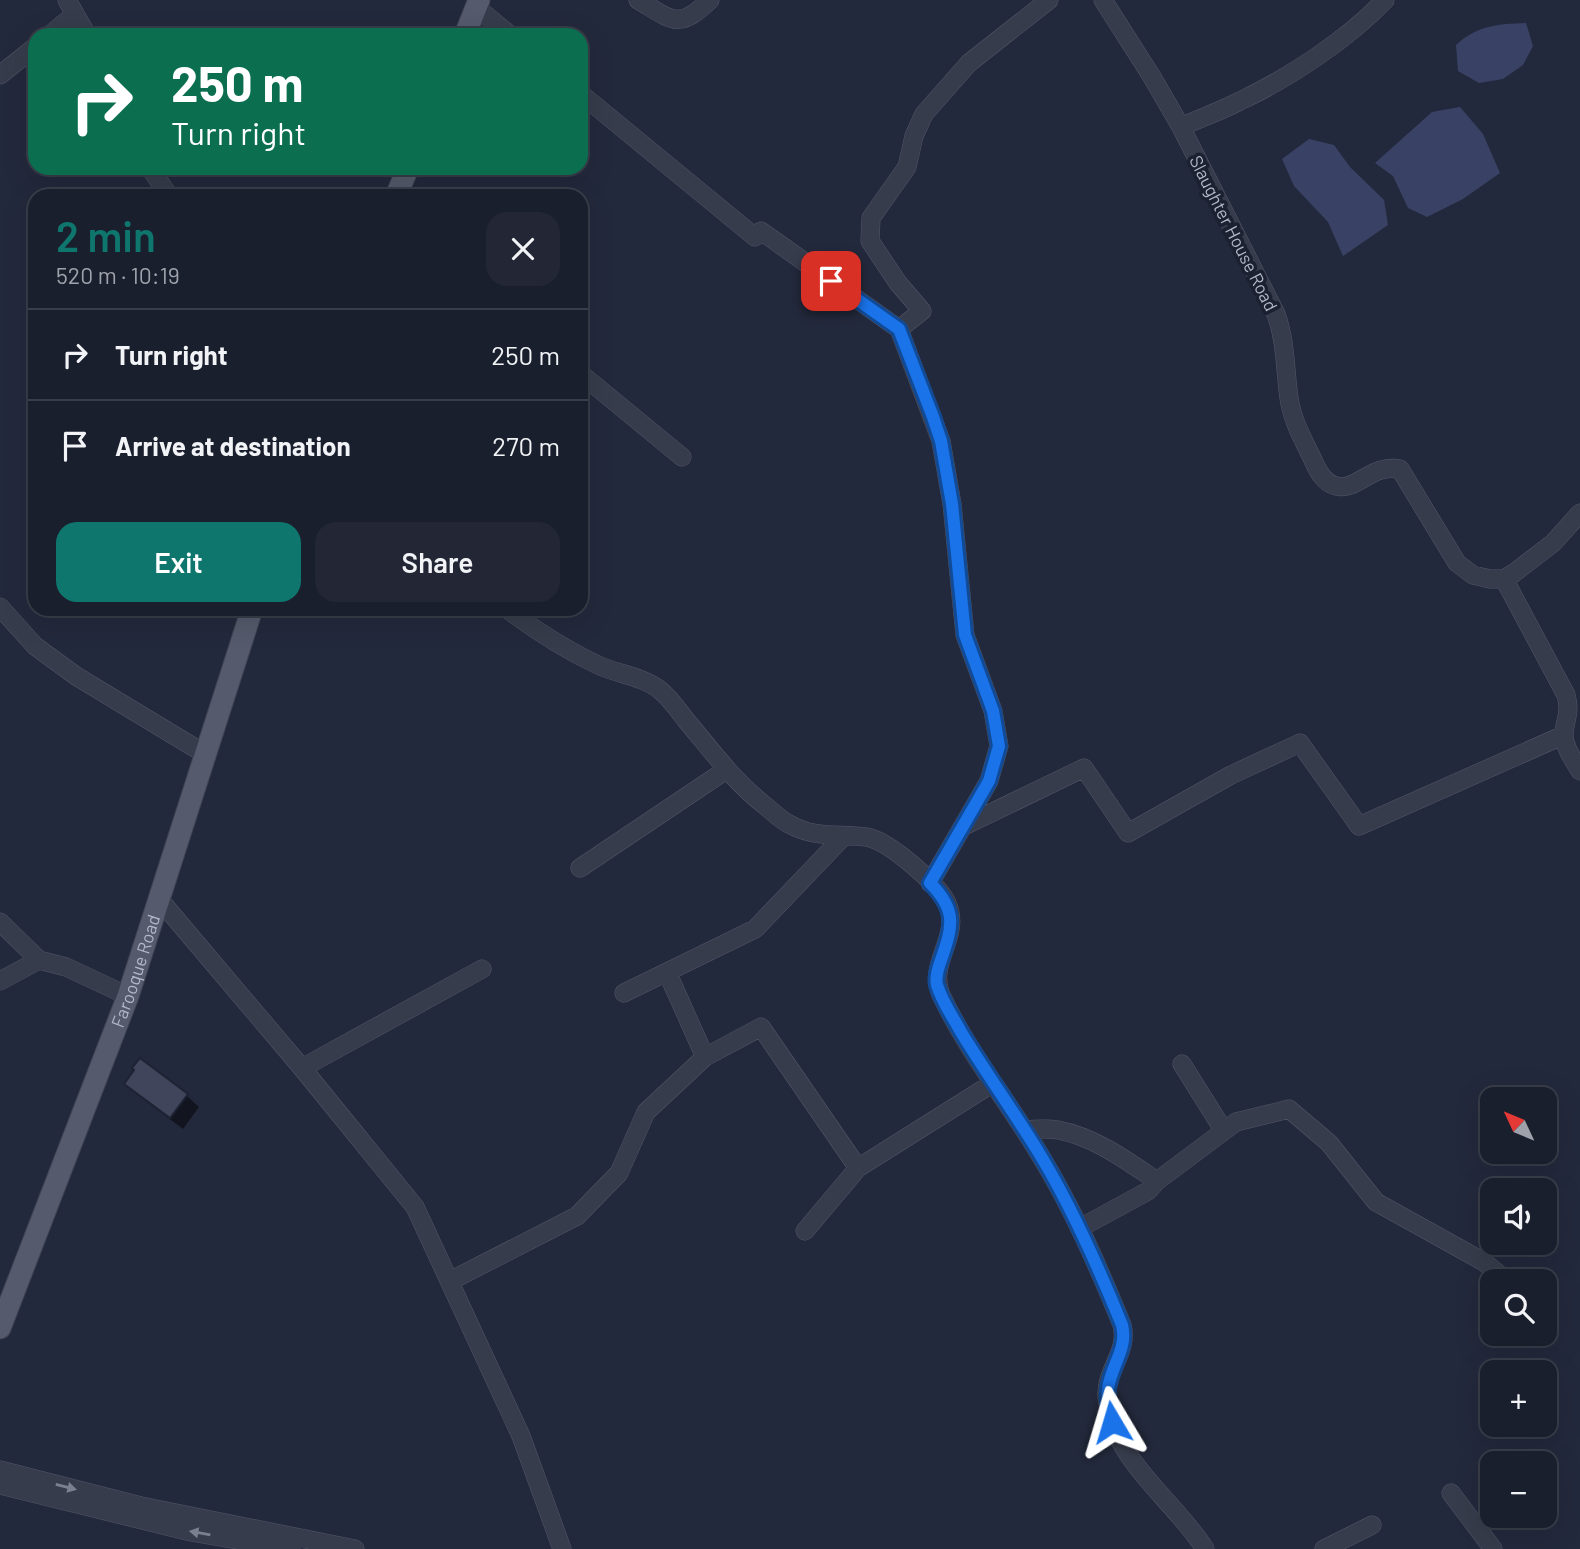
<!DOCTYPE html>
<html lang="en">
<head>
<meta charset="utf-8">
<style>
	:root { --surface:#1a1f2d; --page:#232735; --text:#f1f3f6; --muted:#9fa2aa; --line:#383d49; --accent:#0f766e }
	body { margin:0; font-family:Barlow,sans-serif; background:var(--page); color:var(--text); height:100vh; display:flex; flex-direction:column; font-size:26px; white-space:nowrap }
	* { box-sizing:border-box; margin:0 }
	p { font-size:23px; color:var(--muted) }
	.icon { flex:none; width:38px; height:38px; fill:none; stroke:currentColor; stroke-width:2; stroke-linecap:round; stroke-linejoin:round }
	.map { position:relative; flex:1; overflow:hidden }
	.details { position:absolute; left:28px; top:189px; width:560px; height:427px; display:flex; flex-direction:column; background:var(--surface); border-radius:21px; box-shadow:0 7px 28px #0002,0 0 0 2px var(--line) }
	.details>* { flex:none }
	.guide { position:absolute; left:28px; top:28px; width:560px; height:147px; border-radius:21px; box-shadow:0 7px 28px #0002,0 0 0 2px var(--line); background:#0b6e4f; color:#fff; overflow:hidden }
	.needle { width:46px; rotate:314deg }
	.fabs { position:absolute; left:1480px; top:1087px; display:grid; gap:14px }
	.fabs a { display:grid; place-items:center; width:77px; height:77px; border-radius:14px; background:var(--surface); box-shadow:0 7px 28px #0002,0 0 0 2px var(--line); font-size:35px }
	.pin { position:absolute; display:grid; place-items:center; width:60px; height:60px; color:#fff; margin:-30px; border-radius:14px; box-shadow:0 4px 10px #0006 }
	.me { position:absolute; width:77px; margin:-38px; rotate:353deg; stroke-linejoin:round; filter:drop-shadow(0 0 5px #0008) }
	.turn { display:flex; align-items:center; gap:24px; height:147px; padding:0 28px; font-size:32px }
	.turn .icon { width:91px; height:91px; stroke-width:2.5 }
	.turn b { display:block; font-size:49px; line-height:60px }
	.round { display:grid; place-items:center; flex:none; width:74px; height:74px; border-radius:21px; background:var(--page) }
	.head { display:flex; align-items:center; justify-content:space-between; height:119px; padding:0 28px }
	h1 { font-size:42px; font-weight:600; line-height:52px; color:var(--accent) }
	.primary-button { display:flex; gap:14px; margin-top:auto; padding:14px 28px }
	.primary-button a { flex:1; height:80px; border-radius:21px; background:var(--accent); color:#fff; font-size:28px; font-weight:600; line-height:80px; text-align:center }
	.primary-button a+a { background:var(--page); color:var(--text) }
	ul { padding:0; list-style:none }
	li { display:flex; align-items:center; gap:21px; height:91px; padding:0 28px; border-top:2px solid var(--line) }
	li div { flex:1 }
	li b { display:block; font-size:26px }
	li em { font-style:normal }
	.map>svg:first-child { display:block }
	.water { fill:#394265 }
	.shadow { fill:#0007 }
	.building { fill:#40455c; stroke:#1e2333; stroke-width:2 }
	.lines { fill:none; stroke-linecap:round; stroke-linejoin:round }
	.minor-casing { stroke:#525767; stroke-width:19 }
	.major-casing { stroke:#404555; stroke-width:23 }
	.minor { stroke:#373c4c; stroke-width:18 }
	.major { stroke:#555a6c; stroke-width:21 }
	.oneway { fill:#7b8090 }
	.route-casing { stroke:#114b97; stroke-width:18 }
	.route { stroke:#1a73e8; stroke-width:12 }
	.labels { text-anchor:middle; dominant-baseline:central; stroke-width:7; stroke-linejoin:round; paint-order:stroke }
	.street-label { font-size:18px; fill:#b3b7c7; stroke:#1c2131 }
</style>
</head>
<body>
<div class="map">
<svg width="1580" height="1549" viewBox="0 0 1580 1549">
	<rect width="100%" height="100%" fill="#23293c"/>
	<path class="water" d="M1526 23 1533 46 1523 65 1503 79 1479 83 1458 71 1456 45C1478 25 1498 24 1526 23Z
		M1460 107 1483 134 1500 173 1463 199 1427 217 1408 208 1393 176 1375 163 1432 112Z
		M1309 139 1334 145 1350 167 1384 200 1388 225 1343 256 1328 222 1294 186 1282 159Z"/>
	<path class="shadow" d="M140 1060 187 1096 199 1107 183 1129 138 1095 127 1084Z"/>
	<path class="building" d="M140 1058 188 1094 170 1118 124 1084 134 1070 132 1068Z"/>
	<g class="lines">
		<g class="minor-casing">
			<path id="minor" d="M67 0 87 35
				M638 0C672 20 678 31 710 0
				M1103 0 1152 77 1181 127 1276 314C1286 342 1285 370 1289 398 1292 420 1303 439 1312 458 1317 469 1323 483 1336 486 1356 492 1372 463 1400 469L1457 563 1473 575 1490 579H1504L1514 573 1553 543 1580 513
				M476 7 510 35
				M50 35 75 14
				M0 75 35 47
				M581 94 755 237
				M1181 127C1200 118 1221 111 1240 101 1289 78 1348 39 1385 0
				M150 168 169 196
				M761 231 899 329 941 441 952 504 965 635 993 711 999 746 989 781 930 883
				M899 329 922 311 898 283 870 241 871 218 907 167 914 136 924 114 969 63 1049 0
				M581 374 682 457
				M1504 579 1566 695C1571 713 1565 718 1564 734 1564 748 1574 760 1580 771
				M0 607 35 646 76 676 205 754
				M507 609C535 630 566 650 598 665 617 674 645 677 661 691 670 698 678 710 685 719 713 752 733 781 768 808 774 813 781 820 789 824 816 839 837 833 866 837 888 840 937 883 947 903 962 937 927 962 941 995 968 1052 1008 1101 1040 1155 1073 1209 1098 1266 1122 1325 1129 1352 1105 1370 1107 1397 1113 1462 1173 1498 1205 1549
				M966 825 1084 768 1128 833 1231 775 1300 743 1359 826 1564 735
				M580 868 726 770
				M159 899 302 1068 415 1207 521 1436 562 1549
				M0 922 39 960
				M0 981 39 960 66 967 128 996
				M624 993 755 929 844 836
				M705 1057 761 1027 858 1168
				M1182 1064 1224 1131
				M302 1068 482 969
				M1024 1130C1035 1129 1047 1128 1058 1130 1095 1137 1126 1160 1157 1181
				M1080 1228 1148 1191 1157 1181 1236 1122 1289 1109 1329 1143 1376 1202 1484 1262 1507 1281
				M805 1231 858 1168 993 1083
				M450 1281 577 1216 619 1173 646 1112 705 1057 667 972
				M0 1470 141 1506 355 1549
				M0 1485 191 1532 291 1549
				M1451 1493 1493 1549
				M1324 1549 1372 1525"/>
		</g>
		<g class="major-casing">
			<g id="major">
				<path d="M465 35 479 0"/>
				<path d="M396 196 408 168"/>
				<path id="s1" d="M0 1328 128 996 252 609"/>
			</g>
		</g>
		<use href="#minor" class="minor"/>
		<use href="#major" class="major"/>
	</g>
	<defs><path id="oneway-solid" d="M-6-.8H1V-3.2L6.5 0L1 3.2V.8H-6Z" transform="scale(1.75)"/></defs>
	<g class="oneway">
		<use href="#oneway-solid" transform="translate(66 1487) rotate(14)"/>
		<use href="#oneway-solid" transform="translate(200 1533) rotate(-170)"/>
	</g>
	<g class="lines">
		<g class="route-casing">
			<path id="route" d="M831 281 899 329 933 417 941 441 952 504 965 635 993 711 999 746 989 781 930 883C957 910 953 926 941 960 938 968 935 977 937 985 942 1002 953 1017 961 1032 986 1073 1014 1112 1039 1153 1072 1207 1098 1266 1122 1325 1128 1349 1111 1365 1108 1389 1106 1400 1110 1412 1112 1422"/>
		</g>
		<use href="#route" class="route"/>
	</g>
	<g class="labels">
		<g class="street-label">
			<text transform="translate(1234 233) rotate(63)">Slaughter House Road</text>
			<text stroke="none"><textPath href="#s1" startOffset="382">Farooque Road</textPath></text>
		</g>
	</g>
</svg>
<div class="fabs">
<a><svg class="needle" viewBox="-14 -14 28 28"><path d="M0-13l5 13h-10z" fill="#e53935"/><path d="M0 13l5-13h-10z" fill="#9fa2aa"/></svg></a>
<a><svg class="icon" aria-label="sound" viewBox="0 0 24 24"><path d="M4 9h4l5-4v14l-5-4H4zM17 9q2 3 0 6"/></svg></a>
<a><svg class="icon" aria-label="search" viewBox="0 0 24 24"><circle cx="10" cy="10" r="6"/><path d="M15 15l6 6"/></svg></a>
<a>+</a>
<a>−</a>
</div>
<div class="pin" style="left:831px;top:281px;background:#d93025"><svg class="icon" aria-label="arrive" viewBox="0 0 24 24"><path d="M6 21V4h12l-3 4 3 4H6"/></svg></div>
<svg class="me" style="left:1112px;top:1422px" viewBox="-20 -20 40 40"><path d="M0-17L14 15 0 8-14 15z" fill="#1a73e8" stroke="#fff" stroke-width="4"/></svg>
<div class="guide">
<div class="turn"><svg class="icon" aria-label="right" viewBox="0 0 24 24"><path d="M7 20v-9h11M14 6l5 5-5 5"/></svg><div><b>250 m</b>Turn right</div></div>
</div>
<section class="details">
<div class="head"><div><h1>2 min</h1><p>520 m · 10:19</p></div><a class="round"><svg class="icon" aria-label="close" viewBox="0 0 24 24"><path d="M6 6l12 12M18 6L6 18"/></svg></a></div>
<ul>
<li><svg class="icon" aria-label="right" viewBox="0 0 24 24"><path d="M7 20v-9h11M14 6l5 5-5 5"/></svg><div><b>Turn right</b></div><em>250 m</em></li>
<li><svg class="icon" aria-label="arrive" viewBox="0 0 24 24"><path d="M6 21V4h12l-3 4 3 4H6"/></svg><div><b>Arrive at destination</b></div><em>270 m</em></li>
</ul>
<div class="primary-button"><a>Exit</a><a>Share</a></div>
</section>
</div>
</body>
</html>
